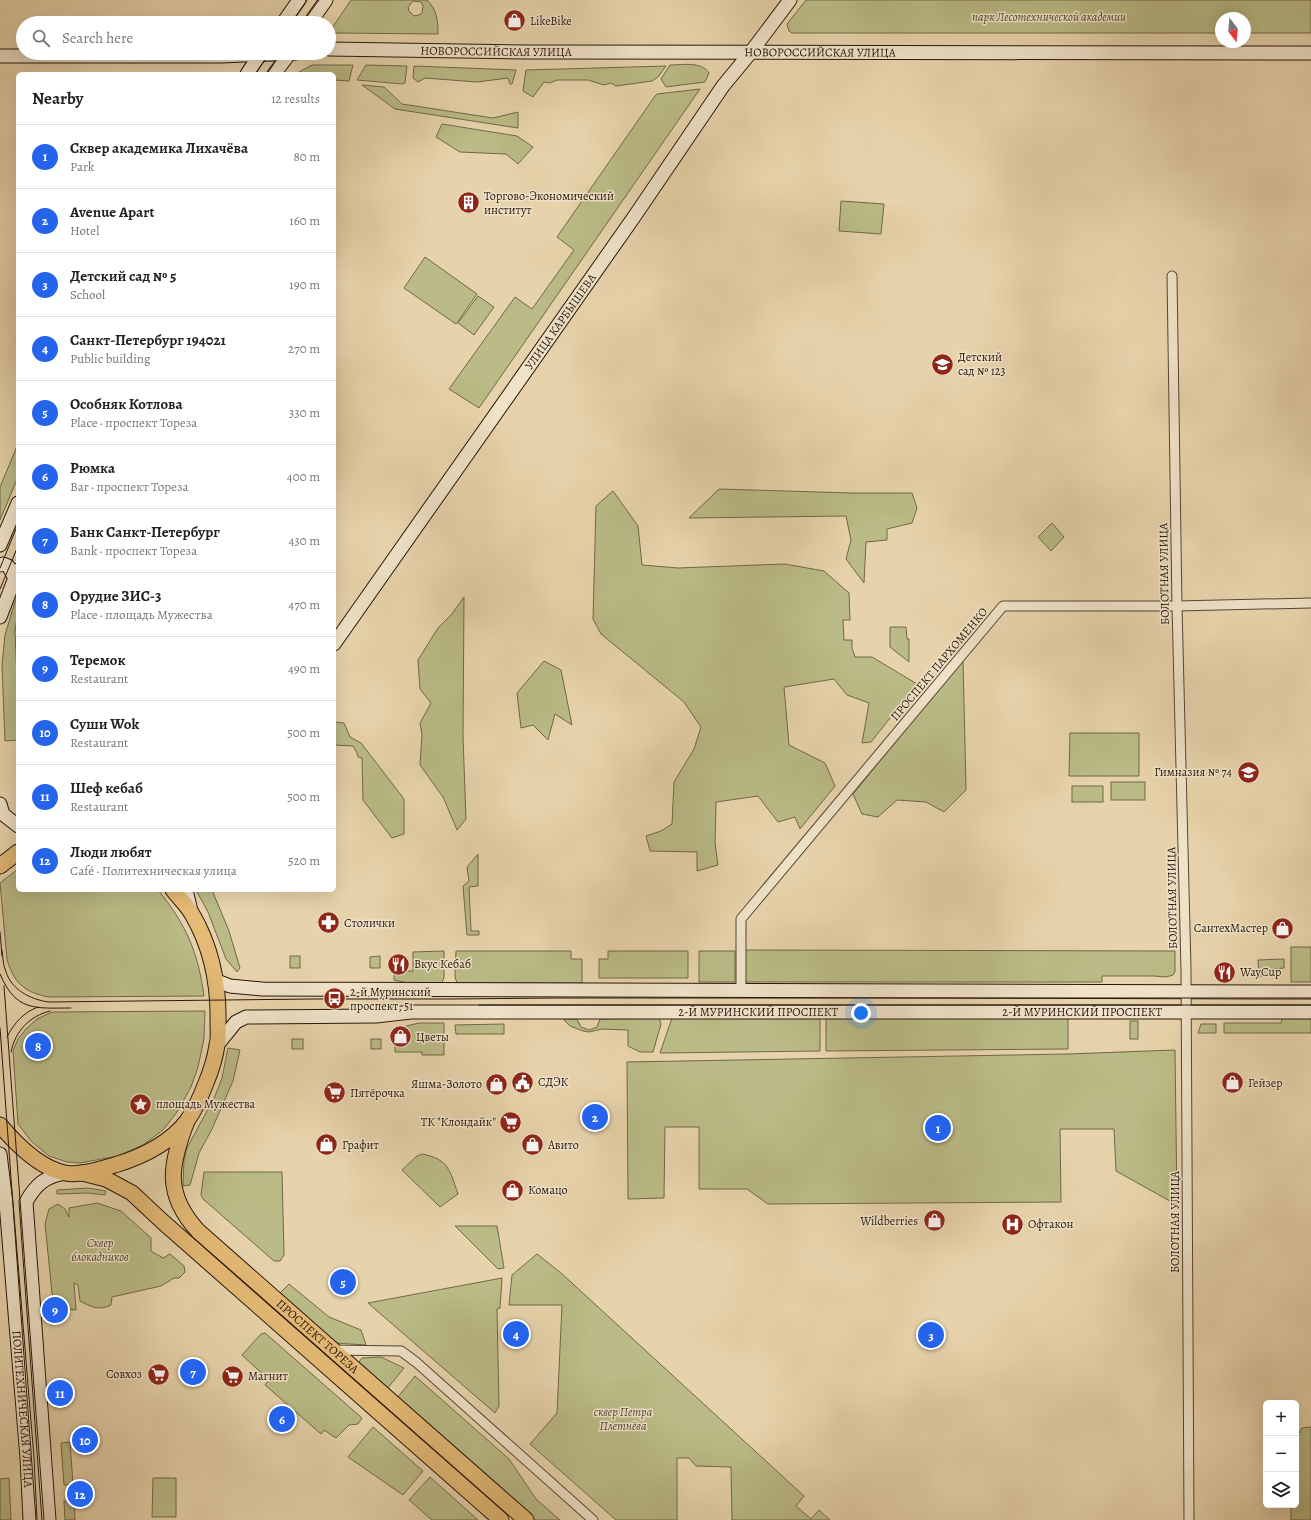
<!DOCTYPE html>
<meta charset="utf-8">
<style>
body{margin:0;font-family:Alegreya,serif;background:#f2f2f2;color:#222}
.controls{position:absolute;right:12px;bottom:12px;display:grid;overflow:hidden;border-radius:6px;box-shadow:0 4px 16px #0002}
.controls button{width:36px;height:36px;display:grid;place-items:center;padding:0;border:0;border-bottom:1px solid #e0e0e0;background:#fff;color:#222;font:20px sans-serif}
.compass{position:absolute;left:1215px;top:12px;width:36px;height:36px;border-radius:50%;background:#fff;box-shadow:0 4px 16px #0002;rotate:164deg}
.you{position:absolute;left:861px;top:1013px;width:14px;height:14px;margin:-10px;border:3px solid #fff;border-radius:50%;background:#1a73e8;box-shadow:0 0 0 6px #1a73e833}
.badge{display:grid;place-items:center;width:26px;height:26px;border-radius:50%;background:#2563eb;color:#fff;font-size:13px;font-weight:700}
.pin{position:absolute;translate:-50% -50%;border:2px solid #fff;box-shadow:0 1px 4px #0006}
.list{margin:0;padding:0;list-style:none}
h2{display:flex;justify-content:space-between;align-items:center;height:52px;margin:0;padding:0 16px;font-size:17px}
h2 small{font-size:13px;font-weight:400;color:#767676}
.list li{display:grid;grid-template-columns:26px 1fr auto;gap:12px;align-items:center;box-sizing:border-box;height:64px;padding:0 16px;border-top:1px solid #e0e0e0}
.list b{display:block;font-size:15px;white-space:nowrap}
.list p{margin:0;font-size:13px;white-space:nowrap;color:#767676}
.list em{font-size:13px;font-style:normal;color:#767676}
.icon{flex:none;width:22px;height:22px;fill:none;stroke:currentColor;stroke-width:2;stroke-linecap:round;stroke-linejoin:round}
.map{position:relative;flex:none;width:1311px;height:1520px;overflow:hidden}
.search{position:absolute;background:#fff;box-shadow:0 4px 16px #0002;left:16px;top:16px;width:320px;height:44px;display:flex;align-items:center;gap:10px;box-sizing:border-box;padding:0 14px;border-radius:22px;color:#767676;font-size:15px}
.panel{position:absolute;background:#fff;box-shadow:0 4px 16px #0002;left:16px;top:72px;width:320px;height:820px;border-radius:6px}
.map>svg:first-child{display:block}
.green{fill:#babb86;stroke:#706849;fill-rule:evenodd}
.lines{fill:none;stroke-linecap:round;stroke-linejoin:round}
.minor-casing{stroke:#574534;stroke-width:11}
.secondary-casing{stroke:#27160c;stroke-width:15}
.primary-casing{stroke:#27160c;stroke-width:17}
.minor{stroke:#efe2c8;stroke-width:9}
.secondary{stroke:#efe2c8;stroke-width:13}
.primary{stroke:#e4ba76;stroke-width:15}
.tram{stroke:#27160c;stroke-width:1}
.labels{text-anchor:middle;stroke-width:3;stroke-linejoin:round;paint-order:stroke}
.park-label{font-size:12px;font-style:italic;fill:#534831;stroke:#efe2c8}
.poi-label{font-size:12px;fill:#27160c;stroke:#efe2c8;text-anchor:start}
.street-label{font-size:12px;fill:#27160c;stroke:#efe2c8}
</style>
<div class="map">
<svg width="1311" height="1520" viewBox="0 0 1311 1520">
<rect width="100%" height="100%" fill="#e7d3ab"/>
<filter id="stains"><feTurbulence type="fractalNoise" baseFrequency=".005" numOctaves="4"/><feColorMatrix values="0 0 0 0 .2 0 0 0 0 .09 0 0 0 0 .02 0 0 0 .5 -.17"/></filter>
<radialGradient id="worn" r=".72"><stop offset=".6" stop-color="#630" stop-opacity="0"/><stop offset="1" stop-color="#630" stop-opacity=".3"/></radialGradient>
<g class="green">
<path d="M351 0H427C437 10 438 20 438 34L335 33 333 32 332 28ZM413 1 421 2 423 6 422 13 419 15 414 16 409 11 408 7Z"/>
<polygon points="806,0 1311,0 1311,33 1245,33 1245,18 1221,18 1221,33 792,33 789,31 787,24"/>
<polygon points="312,65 353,65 349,81 334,80 334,74 298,74 299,72"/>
<polygon points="366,65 407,66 405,83 402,84 357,80"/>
<path d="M670 65C683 65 701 61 709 73L705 82 666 87 661 79Z"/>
<polygon points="414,66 516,70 512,84 510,84 508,78 477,82 425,78 418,82 413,78"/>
<polygon points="666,66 658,77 652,81 616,86 611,83 604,85 588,80 557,80 550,83 544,82 533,97 523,91 526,70"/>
<polygon points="362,85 384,87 402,104 493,118 518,112 518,128 395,109"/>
<polygon points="700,89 479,408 449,389 515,297 532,309 574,250 557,237 655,96 657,94"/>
<polygon points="442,124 517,136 533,147 518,164 506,154 460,152 436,137"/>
<polygon points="841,201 884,204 881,234 839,231"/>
<polygon points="425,257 477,294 456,324 404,288"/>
<polygon points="478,296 494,307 474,335 458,323"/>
<polygon points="18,444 18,477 0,520 0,487"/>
<polygon points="719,489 851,493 912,493 917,508 912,523 887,529 887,540 866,542 864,583 846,559 851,540 846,516 689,518"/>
<polygon points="613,491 638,526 642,565 678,568 785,564 824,571 849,593 850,620 843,620 844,640 852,640 852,648 855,657 872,657 917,684 871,742 862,743 869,703 847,695 834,679 784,687 789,745 825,763 835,786 800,829 795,817 778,822 758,796 716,802 715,843 718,865 697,871 697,852 650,851 646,836 661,831 672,824 674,782 694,749 701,727 684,702 601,634 593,619 596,506"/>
<polygon points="1052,523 1064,537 1051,551 1038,537"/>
<polygon points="18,592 18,610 15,632 18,698 18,740 5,741 2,665 5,635"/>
<polygon points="464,597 463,737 466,819 457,830 443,797 420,765 422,734 420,723 431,703 420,689 418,660 438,628 452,614"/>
<polygon points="890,627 906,627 907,639 909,639 909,662 890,647"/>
<polygon points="963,659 966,790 944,812 926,802 897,800 878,817 862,814 853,794"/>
<polygon points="544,661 561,670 572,725 555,714 548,740 533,725 521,728 517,693"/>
<polygon points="334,722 344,723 350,737 361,743 404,799 404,834 392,838 363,800 362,758 358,757 357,753 353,746 334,745"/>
<polygon points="1070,733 1139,733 1139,776 1069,776"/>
<rect x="1111" y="782" width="34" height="18"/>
<rect x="1072" y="786" width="31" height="16"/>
<polygon points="478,854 478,886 469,887 471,931 479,931 479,935 467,935 463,886 469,881 467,867"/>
<path d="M18 869V890H158C186 924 198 952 204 996L49 997C25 993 13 982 7 959L0 883Z"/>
<polygon points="196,890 212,890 229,931 240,968 237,972 226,959 208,912"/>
<rect x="1291" y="947" width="20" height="35"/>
<polygon points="745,950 1175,951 1175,972 1173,975 1166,977 1154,976 1102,976 1102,982 745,982"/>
<polygon points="444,951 444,977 442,983 408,983 394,980 394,971 413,971 413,952"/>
<polygon points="456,951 571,951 571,959 582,959 582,983 457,983 455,977"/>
<polygon points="608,951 688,951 688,978 599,978 599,959 608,959"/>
<rect x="699" y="951" width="36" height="31"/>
<rect x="290" y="956" width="10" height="12"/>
<polygon points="380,956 380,968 370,968 370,957"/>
<polygon points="1284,959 1284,968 1272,969 1272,976 1259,976 1258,960"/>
<polygon points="205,1011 204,1039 198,1067 191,1087 177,1112 163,1130 143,1145 118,1156 80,1163 67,1162 49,1156 31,1141 18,1124 13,1051 18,1039 26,1029 37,1019 52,1012"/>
<polygon points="659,1018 661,1024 653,1052 640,1052 628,1046 628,1030 602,1029 589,1032 583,1031 570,1026 563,1019 577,1019 581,1027 589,1030 597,1027 600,1019"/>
<polygon points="672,1018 820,1018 820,1051 660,1053"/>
<polygon points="826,1018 1068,1018 1068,1049 826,1051"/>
<polygon points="1282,1018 1311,1018 1311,1033 1224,1033 1224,1023 1281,1023"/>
<rect x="1130" y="1021" width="8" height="18"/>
<polygon points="419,1023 444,1023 444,1055 422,1055 422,1052 395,1052 395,1043 406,1043 406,1026"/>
<polygon points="504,1024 504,1034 456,1034 455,1025"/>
<polygon points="1201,1024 1216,1024 1216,1033 1198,1033"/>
<rect x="292" y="1039" width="11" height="10"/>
<rect x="371" y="1039" width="10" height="10"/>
<polygon points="228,1048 240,1050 233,1081 212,1129 199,1153 190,1185 183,1186 184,1160 187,1148 215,1096 222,1078"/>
<polygon points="1175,1050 1177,1205 1116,1171 1114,1129 1060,1129 1061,1202 768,1204 747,1189 699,1189 699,1127 665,1127 664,1198 628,1199 627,1062 1068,1054"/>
<path d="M422 1154C449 1159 450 1171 458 1194L440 1207 402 1170 417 1156Z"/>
<polygon points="204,1172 282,1172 284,1255 280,1261 274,1261 203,1199 201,1195"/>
<polygon points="88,1188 106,1191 105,1195 88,1193 57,1194 57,1190"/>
<path d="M97 1203 121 1211 151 1238V1251L163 1258 170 1254 184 1266 185 1272 179 1278H174L161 1286 112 1297 111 1305C99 1311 91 1307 80 1301L78 1285 74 1283 76 1310 65 1309 53 1303 45 1224 49 1209 58 1204 65 1209 69 1217V1208Z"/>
<polygon points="455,1226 497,1226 504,1268 498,1269"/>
<polygon points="537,1254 561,1273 804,1496 796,1506 811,1519 819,1510 830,1520 732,1520 731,1467 696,1466 689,1458 677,1458 677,1520 616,1520 530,1444 557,1413 562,1305 509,1305 512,1275"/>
<polygon points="502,1278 500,1308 497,1309 499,1406 495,1413 368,1303"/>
<polygon points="289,1284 329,1317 361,1330 366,1345 335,1343 279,1294"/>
<polygon points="265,1333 362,1418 358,1424 349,1425 336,1438 324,1430 321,1434 265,1385 269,1380 242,1355 261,1334"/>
<polygon points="381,1357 404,1368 387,1389 358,1363 362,1358"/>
<polygon points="415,1376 509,1459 536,1499 560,1520 536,1520 397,1398"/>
<polygon points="373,1427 423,1471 403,1495 348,1457"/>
<polygon points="1311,1427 1311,1520 1291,1520 1291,1505 1296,1505 1296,1438 1302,1428"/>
<polygon points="70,1442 73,1484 64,1485 61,1443"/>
<polygon points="430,1477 478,1520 432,1520 409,1500"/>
<polygon points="9,1478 11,1520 0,1520 0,1479"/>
<polygon points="153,1478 176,1478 176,1517 152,1517"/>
<polygon points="64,1501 74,1501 75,1520 65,1520"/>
</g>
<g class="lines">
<defs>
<g id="minor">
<polyline points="1172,276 1177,606 1186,969 1189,1520"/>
<polyline points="741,991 741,919 1003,606 1177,606 1311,603"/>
<polyline points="332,1350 401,1351 416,1362 593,1520"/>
</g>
<g id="secondary">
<polyline points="283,23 299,0"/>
<polyline points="310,23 326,0"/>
<path id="s1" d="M329 49 524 52 1311 53"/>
<polyline points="0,56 221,56 296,53"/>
<polyline points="247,74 261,53"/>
<polyline points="274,74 290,53"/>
<polyline points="0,545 18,503"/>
<polyline points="0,565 3,564 8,566 15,578"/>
<polyline points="0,617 18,570"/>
<path id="s2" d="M334 644 634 217 723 86 751 52 790 0"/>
<polyline points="0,804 3,814 18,826"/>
<polyline points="186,890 191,911"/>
<polyline points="217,981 230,986 262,989 1311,992"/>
<path id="s3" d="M218 1044 236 1022 246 1017 376 1016 411 1012H1311"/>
<path id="s4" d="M0 1154 6 1203 27 1458 30 1520"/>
<path d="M49 1520 26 1202C36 1184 45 1177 65 1173"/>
</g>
<g id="primary">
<polyline points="0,866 18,852"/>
<path id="s5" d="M187 1121C170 1165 164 1194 198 1231L526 1520"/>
<path d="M0 1125C16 1144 40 1168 65 1173 81 1176 100 1169 115 1165 141 1157 170 1143 187 1121 195 1110 201 1096 206 1083 211 1071 215 1059 217 1045 219 1039 218 1031 218 1024 219 985 212 948 192 914 187 905 179 898 173 890"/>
<polyline points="82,1173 106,1179 132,1193 163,1222 501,1520"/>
</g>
</defs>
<use href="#minor" class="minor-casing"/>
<use href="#secondary" class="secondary-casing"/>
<use href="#primary" class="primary-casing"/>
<use href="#minor" class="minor"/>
<use href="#secondary" class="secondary"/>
<use href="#primary" class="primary"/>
<g class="tram">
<polyline points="291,23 307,0"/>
<polyline points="302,23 319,0"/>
<polyline points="255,74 270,53"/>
<polyline points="267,74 281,53"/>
<polyline points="0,568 18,524"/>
<polyline points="0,589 18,546"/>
<polyline points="0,932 2,956"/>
<path d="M2 950C3 957 3 965 6 972 12 990 30 999 48 1002L313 999H450L557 998H1311"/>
<path d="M0 974C16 1012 35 1008 71 1008"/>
<polyline points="4,986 44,1520"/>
<polyline points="479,1005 1311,1005"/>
<polyline points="0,1028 36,1520"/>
<path d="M7 1037C14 1023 24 1012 38 1007"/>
<path d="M11 1052C15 1031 30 1016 50 1011"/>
</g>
</g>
<defs>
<symbol id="shop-disc" viewBox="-11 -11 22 22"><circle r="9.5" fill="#8f2418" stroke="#efe2c8"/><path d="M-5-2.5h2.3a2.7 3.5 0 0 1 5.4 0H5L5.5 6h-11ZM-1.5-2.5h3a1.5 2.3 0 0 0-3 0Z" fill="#fff"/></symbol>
<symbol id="building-disc" viewBox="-11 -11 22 22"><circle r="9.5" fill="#8f2418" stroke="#efe2c8"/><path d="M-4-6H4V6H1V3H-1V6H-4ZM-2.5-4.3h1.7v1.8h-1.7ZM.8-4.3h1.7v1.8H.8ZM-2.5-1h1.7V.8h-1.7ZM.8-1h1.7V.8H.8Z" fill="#fff"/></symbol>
<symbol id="school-disc" viewBox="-11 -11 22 22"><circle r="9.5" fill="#8f2418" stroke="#efe2c8"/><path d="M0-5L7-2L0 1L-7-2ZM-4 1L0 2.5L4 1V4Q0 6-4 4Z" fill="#fff"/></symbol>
<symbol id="pharmacy-disc" viewBox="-11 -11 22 22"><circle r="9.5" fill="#8f2418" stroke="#efe2c8"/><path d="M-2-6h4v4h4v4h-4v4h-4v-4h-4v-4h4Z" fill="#fff"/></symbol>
<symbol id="restaurant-disc" viewBox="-11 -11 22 22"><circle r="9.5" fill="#8f2418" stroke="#efe2c8"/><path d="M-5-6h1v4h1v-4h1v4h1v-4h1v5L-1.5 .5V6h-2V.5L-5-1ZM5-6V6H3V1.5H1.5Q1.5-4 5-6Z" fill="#fff"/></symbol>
<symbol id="bus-disc" viewBox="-11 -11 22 22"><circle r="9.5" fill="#8f2418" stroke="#efe2c8"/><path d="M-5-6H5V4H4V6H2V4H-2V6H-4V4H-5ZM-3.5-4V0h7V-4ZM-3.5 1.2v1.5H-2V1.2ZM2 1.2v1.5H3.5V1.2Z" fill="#fff"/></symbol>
<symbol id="civic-disc" viewBox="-11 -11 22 22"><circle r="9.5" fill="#8f2418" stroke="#efe2c8"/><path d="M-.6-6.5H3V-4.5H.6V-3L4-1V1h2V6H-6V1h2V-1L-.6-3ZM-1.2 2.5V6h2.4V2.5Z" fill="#fff"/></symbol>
<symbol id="supermarket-disc" viewBox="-11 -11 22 22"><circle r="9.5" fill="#8f2418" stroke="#efe2c8"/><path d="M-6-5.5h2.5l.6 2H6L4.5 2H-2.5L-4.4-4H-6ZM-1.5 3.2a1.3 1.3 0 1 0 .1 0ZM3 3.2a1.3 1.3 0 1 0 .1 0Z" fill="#fff"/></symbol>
<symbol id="sight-disc" viewBox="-11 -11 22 22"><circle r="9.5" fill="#8f2418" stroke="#efe2c8"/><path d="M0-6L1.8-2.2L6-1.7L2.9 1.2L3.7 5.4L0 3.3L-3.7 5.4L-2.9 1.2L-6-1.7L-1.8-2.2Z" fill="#fff"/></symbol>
<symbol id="hospital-disc" viewBox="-11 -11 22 22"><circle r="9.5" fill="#8f2418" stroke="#efe2c8"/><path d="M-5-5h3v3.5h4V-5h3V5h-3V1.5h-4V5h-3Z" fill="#fff"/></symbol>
</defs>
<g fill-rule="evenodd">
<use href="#shop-disc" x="502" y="8" width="25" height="25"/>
<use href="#building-disc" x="456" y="190" width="25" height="25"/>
<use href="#school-disc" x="930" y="352" width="25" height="25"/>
<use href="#school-disc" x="1236" y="760" width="25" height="25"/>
<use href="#pharmacy-disc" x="316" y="910" width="25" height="25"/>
<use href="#shop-disc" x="1270" y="916" width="25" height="25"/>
<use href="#restaurant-disc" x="386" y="952" width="25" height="25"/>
<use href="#restaurant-disc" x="1212" y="960" width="25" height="25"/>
<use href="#bus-disc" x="322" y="986" width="25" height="25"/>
<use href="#shop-disc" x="388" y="1024" width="25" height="25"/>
<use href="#civic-disc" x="510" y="1070" width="25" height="25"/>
<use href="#shop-disc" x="1220" y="1070" width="25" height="25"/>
<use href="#shop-disc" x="484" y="1072" width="25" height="25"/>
<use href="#supermarket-disc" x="322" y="1080" width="25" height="25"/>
<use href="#sight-disc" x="128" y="1092" width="25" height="25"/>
<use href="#supermarket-disc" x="498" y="1110" width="25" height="25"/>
<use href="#shop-disc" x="314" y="1132" width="25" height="25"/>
<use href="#shop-disc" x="520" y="1132" width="25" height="25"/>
<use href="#shop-disc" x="500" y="1178" width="25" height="25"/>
<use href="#shop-disc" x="922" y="1208" width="25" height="25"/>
<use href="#hospital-disc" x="1000" y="1212" width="25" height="25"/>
<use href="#supermarket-disc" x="146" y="1362" width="25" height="25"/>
<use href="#supermarket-disc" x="220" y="1364" width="25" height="25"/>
</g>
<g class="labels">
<g class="park-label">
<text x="1049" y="21">парк Лесотехнической академии</text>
<text x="100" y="1247">Сквер<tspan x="100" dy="14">блокадников</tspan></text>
<text x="623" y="1416">сквер Петра<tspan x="623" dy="14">Плетнёва</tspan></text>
</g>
<g class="poi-label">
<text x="530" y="25">LikeBike</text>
<text x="484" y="200">Торгово-Экономический<tspan x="484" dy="14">институт</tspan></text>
<text x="958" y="361">Детский<tspan x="958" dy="14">сад № 123</tspan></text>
<text x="1232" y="776" text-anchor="end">Гимназия № 74</text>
<text x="344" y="927">Столички</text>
<text x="1268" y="932" text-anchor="end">СантехМастер</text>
<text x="414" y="968">Вкус Кебаб</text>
<text x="1240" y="976">WayCup</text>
<text x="350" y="996">2-й Муринский<tspan x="350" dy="14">проспект, 51</tspan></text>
<text x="416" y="1041">Цветы</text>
<text x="538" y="1086">СДЭК</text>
<text x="1248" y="1087">Гейзер</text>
<text x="482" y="1088" text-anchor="end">Яшма-Золото</text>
<text x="350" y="1097">Пятёрочка</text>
<text x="156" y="1108">площадь Мужества</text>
<text x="496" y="1126" text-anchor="end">ТК "Клондайк"</text>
<text x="342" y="1149">Графит</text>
<text x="548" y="1149">Авито</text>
<text x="528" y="1194">Комацо</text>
<text x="918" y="1225" text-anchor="end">Wildberries</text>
<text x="1028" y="1228">Офтакон</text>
<text x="142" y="1378" text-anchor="end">Совхоз</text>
<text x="248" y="1380">Магнит</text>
</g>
<g class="street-label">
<text dy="4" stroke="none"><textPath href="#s1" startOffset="167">НОВОРОССИЙСКАЯ УЛИЦА</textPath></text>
<text dy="4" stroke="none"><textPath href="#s1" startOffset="491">НОВОРОССИЙСКАЯ УЛИЦА</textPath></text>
<text dy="4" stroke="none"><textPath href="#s2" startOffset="394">УЛИЦА КАРБЫШЕВА</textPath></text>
<text transform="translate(1164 574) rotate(-91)" y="4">БОЛОТНАЯ УЛИЦА</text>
<text transform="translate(939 664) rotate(-50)" y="4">ПРОСПЕКТ ПАРХОМЕНКО</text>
<text transform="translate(1172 898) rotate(-91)" y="4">БОЛОТНАЯ УЛИЦА</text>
<text dy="4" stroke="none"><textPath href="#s3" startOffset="552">2-Й МУРИНСКИЙ ПРОСПЕКТ</textPath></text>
<text dy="4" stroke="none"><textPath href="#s3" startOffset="876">2-Й МУРИНСКИЙ ПРОСПЕКТ</textPath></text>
<text transform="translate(1175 1222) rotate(-90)" y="4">БОЛОТНАЯ УЛИЦА</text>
<text dy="4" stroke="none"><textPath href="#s5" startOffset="278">ПРОСПЕКТ ТОРЕЗА</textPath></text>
<text dy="4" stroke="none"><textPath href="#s4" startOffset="256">ПОЛИТЕХНИЧЕСКАЯ УЛИЦА</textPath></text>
</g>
</g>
<rect width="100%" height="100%" filter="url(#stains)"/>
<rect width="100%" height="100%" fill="url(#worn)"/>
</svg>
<div class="controls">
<button>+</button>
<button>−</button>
<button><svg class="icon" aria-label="layers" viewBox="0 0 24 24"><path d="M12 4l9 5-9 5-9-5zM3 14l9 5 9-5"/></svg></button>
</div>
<svg class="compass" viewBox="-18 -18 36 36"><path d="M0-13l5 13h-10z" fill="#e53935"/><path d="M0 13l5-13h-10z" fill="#767676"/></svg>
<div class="you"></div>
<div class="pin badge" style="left:938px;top:1128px">1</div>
<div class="pin badge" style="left:595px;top:1117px">2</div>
<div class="pin badge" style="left:931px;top:1335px">3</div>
<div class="pin badge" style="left:516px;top:1334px">4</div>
<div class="pin badge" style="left:343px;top:1282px">5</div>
<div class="pin badge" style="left:282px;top:1419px">6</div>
<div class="pin badge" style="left:193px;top:1372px">7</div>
<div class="pin badge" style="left:38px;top:1046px">8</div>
<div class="pin badge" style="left:55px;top:1310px">9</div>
<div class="pin badge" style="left:85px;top:1440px">10</div>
<div class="pin badge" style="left:60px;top:1393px">11</div>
<div class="pin badge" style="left:80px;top:1494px">12</div>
<div class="search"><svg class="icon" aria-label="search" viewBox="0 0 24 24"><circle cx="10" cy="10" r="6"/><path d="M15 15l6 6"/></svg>Search here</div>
<section class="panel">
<h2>Nearby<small>12 results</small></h2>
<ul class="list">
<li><span class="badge">1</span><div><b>Сквер академика Лихачёва</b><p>Park</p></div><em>80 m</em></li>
<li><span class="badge">2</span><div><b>Avenue Apart</b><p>Hotel</p></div><em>160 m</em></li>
<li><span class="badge">3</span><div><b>Детский сад № 5</b><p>School</p></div><em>190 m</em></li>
<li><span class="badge">4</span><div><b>Санкт-Петербург 194021</b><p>Public building</p></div><em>270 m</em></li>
<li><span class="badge">5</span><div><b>Особняк Котлова</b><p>Place · проспект Тореза</p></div><em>330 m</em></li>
<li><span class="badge">6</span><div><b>Рюмка</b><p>Bar · проспект Тореза</p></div><em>400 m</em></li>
<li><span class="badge">7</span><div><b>Банк Санкт-Петербург</b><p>Bank · проспект Тореза</p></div><em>430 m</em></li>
<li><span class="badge">8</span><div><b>Орудие ЗИС-3</b><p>Place · площадь Мужества</p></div><em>470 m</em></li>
<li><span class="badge">9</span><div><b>Теремок</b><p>Restaurant</p></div><em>490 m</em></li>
<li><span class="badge">10</span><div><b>Суши Wok</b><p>Restaurant</p></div><em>500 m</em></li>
<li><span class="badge">11</span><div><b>Шеф кебаб</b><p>Restaurant</p></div><em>500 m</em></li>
<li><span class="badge">12</span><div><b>Люди любят</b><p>Café · Политехническая улица</p></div><em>520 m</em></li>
</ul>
</section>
</div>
